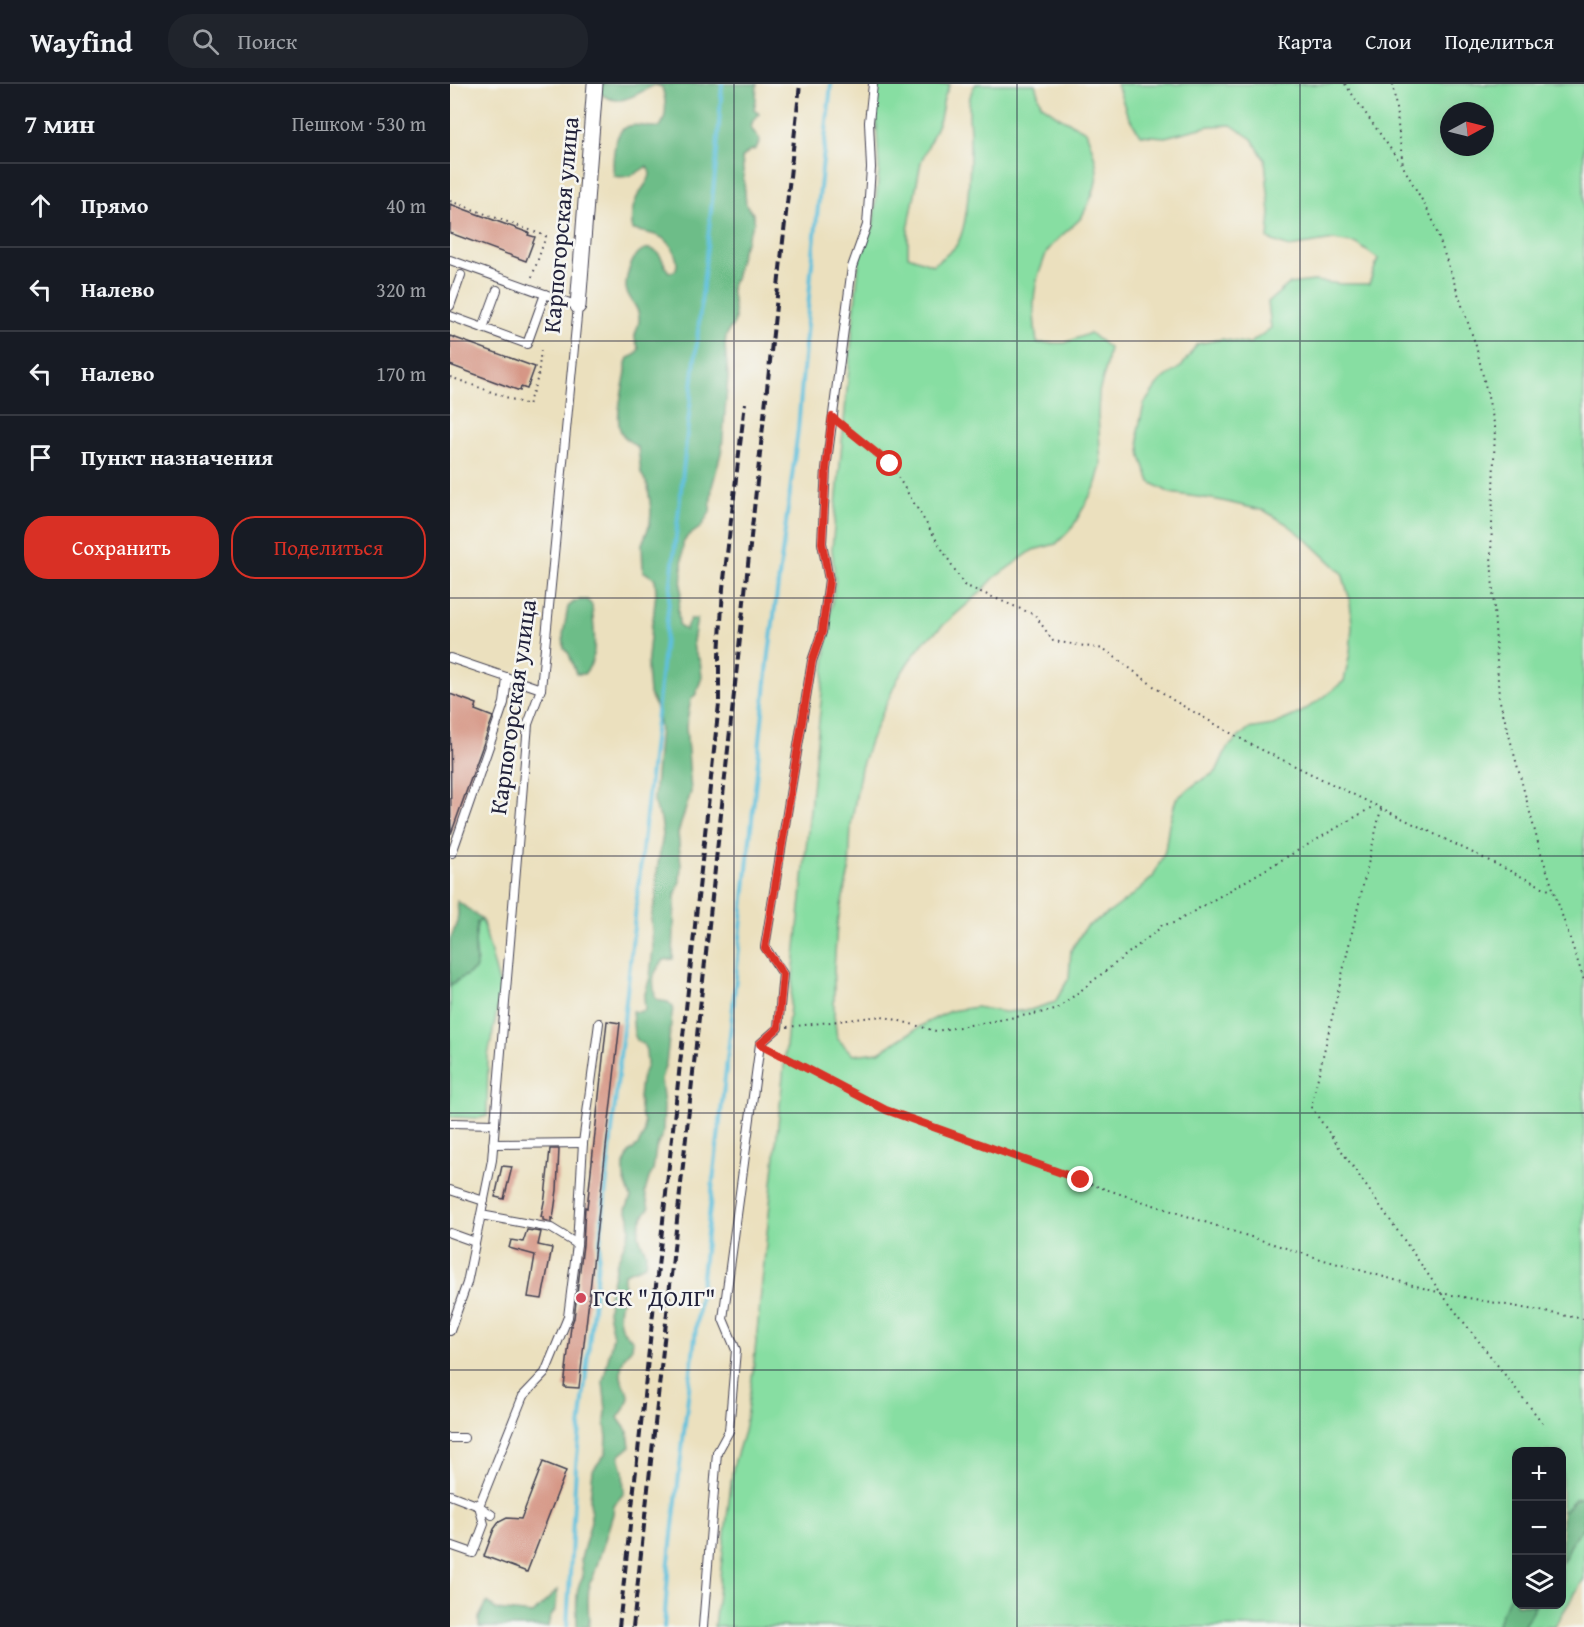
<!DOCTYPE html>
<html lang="ru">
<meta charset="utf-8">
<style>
body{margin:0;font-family:"Gentium Book Plus",serif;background:#20242c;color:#f1f3f6}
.controls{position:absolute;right:18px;bottom:18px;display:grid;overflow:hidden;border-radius:12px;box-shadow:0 6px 24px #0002}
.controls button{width:54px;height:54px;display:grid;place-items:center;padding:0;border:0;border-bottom:2px solid #363941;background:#171b24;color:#f1f3f6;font:30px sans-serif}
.compass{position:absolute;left:990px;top:18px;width:54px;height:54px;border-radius:50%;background:#171b24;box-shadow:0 6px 24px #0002;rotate:83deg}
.stop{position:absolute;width:18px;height:18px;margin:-14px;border:4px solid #d93025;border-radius:50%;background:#fff}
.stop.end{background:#d93025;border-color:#fff;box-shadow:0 2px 6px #0008}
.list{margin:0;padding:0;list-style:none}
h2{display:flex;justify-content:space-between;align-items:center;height:78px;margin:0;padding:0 24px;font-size:26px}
h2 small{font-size:20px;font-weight:400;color:#9ea1a6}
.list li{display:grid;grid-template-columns:39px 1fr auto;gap:18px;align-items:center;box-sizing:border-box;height:84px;padding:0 24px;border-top:2px solid #363941}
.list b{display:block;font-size:22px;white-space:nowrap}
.list em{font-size:20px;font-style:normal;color:#9ea1a6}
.actions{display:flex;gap:12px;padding:18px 24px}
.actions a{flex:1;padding:14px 0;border:2px solid #d93025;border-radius:24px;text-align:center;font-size:21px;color:#d93025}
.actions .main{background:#d93025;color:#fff}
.icon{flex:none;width:33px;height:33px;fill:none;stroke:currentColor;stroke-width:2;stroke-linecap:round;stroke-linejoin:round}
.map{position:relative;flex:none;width:1134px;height:1543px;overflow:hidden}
header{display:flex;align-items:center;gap:36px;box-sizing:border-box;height:84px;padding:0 30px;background:#171b24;border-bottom:2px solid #363941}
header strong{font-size:28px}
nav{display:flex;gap:33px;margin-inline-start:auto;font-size:21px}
.search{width:420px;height:54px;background:#20242c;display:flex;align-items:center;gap:15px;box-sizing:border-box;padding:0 21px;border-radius:24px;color:#9ea1a6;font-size:22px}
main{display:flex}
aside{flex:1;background:#171b24}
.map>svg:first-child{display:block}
.green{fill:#87dea2;stroke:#54806e;stroke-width:1.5;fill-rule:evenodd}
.forest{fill:#6dbd88;stroke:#487062;stroke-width:1.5}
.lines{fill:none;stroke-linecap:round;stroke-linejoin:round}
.stream{stroke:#5ec0dc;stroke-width:4}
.building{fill:#d69786}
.service-casing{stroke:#403e4f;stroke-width:10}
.minor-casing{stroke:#403e4f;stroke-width:17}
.path{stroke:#403e4f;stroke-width:2;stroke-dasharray:1.5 4.5;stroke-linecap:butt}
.service{stroke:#fff;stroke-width:8}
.minor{stroke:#fff;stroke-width:15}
.rail{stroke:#22223b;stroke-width:4;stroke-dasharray:9 4.5;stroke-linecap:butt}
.route{stroke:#d93025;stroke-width:8}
.grid{fill:none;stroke:#22223b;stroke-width:1.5;stroke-opacity:0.55}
.poi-dot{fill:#d1495b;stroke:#f6f6f2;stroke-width:2}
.labels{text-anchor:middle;stroke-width:5;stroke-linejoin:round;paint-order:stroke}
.street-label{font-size:24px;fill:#22223b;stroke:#f6f6f2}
.poi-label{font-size:24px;fill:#22223b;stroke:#f6f6f2;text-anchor:start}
</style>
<header>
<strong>Wayfind</strong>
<div class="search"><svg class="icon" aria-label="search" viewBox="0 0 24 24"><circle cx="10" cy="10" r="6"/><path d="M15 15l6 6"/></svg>Поиск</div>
<nav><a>Карта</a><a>Слои</a><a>Поделиться</a></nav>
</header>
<main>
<aside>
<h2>7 мин<small>Пешком · 530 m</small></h2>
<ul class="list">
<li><svg class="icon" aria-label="ahead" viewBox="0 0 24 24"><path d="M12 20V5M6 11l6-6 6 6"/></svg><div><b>Прямо</b></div><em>40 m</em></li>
<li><svg class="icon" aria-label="left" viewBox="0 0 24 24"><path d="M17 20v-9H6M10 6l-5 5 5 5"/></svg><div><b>Налево</b></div><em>320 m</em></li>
<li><svg class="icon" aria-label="left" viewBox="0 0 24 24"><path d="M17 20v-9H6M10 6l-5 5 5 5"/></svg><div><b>Налево</b></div><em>170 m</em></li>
<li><svg class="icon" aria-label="arrive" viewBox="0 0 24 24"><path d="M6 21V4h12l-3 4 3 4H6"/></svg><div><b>Пункт назначения</b></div></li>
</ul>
<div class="actions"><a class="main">Сохранить</a><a>Поделиться</a></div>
</aside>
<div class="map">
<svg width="1134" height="1543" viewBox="0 0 1134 1543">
<rect width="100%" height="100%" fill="#f6f6f2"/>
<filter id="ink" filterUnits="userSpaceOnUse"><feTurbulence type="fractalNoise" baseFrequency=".0167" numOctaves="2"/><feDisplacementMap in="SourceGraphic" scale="12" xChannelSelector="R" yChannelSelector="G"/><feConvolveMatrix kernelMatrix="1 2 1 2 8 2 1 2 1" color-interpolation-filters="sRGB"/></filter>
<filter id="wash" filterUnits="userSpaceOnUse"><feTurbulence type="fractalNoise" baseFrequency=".008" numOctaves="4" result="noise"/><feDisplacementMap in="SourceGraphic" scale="24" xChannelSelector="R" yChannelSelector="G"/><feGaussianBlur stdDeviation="1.35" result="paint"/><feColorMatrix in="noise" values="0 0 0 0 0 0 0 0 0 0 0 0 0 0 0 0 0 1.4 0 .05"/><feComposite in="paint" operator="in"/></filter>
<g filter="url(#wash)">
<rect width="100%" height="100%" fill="#ebe0be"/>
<g class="green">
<path d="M426 0H500L494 14 490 35 471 78 458 146V172L483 181C490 175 499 170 505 163 519 146 520 82 520 58 521 42 514 13 526 0H585L591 20 611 34 636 47C646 75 653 90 639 118 636 124 634 130 630 135 619 146 606 155 597 168 595 171 594 176 592 181 581 208 583 230 587 259H615L640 249 659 264 655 287 649 308 648 331 651 381 645 403 622 444 606 460 583 466 544 494 529 510 474 558 459 577 447 596 420 657 411 684 401 741 399 787 387 840 384 886V931L387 954 403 971 429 968 476 939 500 927 526 923 554 928 580 926 605 918 619 894 621 866 636 843 660 828 683 811 703 793 715 767 719 740 726 715 747 699 766 688 777 664 798 645 823 641 850 629 874 613 894 597 900 569 902 542 900 516 892 489 856 455 837 440 815 427 768 416 720 409 700 398 691 373 688 347 694 320 710 297 732 282 747 260 772 255 799 260 821 244 818 218 839 200 864 197 891 200H919L928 175 907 160 884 156 839 163 818 155 820 129 815 76 802 55 781 41 759 42 715 53 690 51 677 30 667 0H1134V1495L1104 1543H264L283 1383 294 1347 303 1287 378 548 385 497 382 465 410 167 423 144 429 86 425 9ZM999 27H1035V63H999ZM1066 1368H1112V1520H1066Z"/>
<polygon points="32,835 51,907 38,972 37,1032 30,1034 0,1033 0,902 4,898 22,888 27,877 25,858 27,838"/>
</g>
<g class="forest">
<path d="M146 0H307L306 16 304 25 309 30 303 36 301 44 310 56 306 65 299 67 292 74 296 121 304 131V139L297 154 296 158 292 166 285 195 281 202 285 233 284 240 279 246 276 253 275 262 278 292 272 365 262 403 260 428 251 443 237 453 233 459 231 509 228 526 229 541 235 546 240 535H247L243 557 244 566 250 577 252 593 246 610 241 615 236 642 241 708 228 749 231 781 230 797 225 812 223 875 214 876C200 893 203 893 205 914L211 917 218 918 223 923 216 979 211 995 214 1021 213 1049 206 1064 203 1087 199 1094 195 1108 199 1124C193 1131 187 1142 189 1152 191 1166 199 1161 195 1181 188 1185 181 1185 174 1190 174 1196 174 1203 173 1209 170 1220 166 1235 173 1246 176 1250 180 1253 183 1256L182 1264C172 1273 168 1286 173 1300 174 1304 179 1307 179 1312 179 1321 172 1327 168 1334L178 1348 180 1363 169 1372 173 1386 174 1409 164 1421 163 1430 143 1494 139 1500 138 1517 139 1543H127C127 1529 124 1504 133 1493L131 1475 141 1437 140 1415 143 1386 156 1369 157 1353 155 1339 156 1326 153 1298 163 1252 158 1228 159 1212 166 1181 180 1146 179 1133 176 1125 181 1114 174 1094V1081L179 1069 188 1061 194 1050V1037L191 1030 189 1014 191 996 197 981 196 966 193 960 187 956 184 950 182 927 188 928 195 926 194 913 200 893 203 864 201 834 206 814 207 786 213 751 211 735 205 723 204 716 210 644 205 621 199 610 197 584 201 543 203 536 206 508 205 495 193 487 192 460 200 440 201 427 198 402 191 389 188 364C183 359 174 355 171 348 164 332 174 303 176 287V279L178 274 185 271 189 265C188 262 184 255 185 252 186 245 190 241 189 233 189 222 177 214 176 204 175 189 187 154 207 168 213 173 214 182 219 188L225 187C228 181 227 179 226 173 220 150 202 150 183 146 179 132 184 115 193 104 196 99 199 97 200 91 200 88 199 85 197 82 186 90 179 95 164 92 162 80 163 49 176 43 187 38 199 45 210 43 218 31 216 17 212 3L205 1C188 8 173 23 154 12 149 9 147 6 146 0Z"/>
<path d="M130 516H137L142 521C143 536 147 562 142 577 141 582 137 586 134 590H126L119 570 114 564 113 551 118 523 124 518Z"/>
<path d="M7 817 32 835 27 838 25 858 26 884C19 892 8 894 0 902V856L7 838 8 829Z"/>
<polygon points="1134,1413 1134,1442 1123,1456 1115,1474 1112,1479 1112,1429 1125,1415"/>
<polygon points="1066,1498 1066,1520 1086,1521 1073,1543 1046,1543"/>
<polygon points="108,1505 105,1527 100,1533 98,1543 29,1543 29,1534 37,1518 46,1526 83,1530"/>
</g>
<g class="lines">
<g class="stream">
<polyline points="117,1543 126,1382 266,80 272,0"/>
<polyline points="214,1543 219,1477 281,942 318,578 348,346 361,189 381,0"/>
</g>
</g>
<g id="blocks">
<g class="building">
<polygon points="0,120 79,149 78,151 85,153 76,177 0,149"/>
<polygon points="0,252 85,283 77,305 71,303 70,307 0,281"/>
<polygon points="0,610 27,620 25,626 43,633 1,750"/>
<polygon points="157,937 170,939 129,1304 114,1303 121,1242 124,1234 133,1161 135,1123 137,1124"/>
<polygon points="100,1065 109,1065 107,1106 103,1135 101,1134 101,1138 93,1136 93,1133 91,1133 95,1113"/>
<polygon points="52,1082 62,1083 54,1115 45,1113"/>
<polygon points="77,1146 91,1148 88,1161 102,1164 92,1215 78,1213 85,1171 59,1164 61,1156 73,1158"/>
<polygon points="93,1378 116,1387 77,1488 34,1472 44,1445 49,1438 57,1434 71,1435"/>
</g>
</g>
</g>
<g filter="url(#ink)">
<use href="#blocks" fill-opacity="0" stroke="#403e4f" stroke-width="1.5"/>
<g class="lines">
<defs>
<g id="service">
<polyline points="0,176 128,222 91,605 78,640 42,1076 17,1199 0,1247"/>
<polyline points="0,222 11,191"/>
<polyline points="0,232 77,260 95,210"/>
<polyline points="33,244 47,206"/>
<polyline points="0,574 91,605"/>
<polyline points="0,768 2,769 54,619 57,595"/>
<polyline points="0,1039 45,1040"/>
<polyline points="43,1060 133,1059"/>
<polyline points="0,1106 34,1117"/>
<polyline points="31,1131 101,1144 127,1160"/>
<polyline points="0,1149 25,1158"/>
<polyline points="0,1354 14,1354"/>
<polyline points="0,1411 29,1422 42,1431"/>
<polyline points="0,1461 23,1469 34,1440 29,1422 73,1312 95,1289 118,1233 127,1160 133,1059 149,939"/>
<polyline points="253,1543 267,1369 279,1347 286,1266 273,1235 310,960 328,944 333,890 315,863 362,577 372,548 379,496 372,459 376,385 402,183 417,141 421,84 419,38 423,0"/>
</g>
<polyline id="minor" points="128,222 145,0"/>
</defs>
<use href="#service" class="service-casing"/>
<use href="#minor" class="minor-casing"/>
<g class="path">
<polyline points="895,0 954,84 982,134 1026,262 1045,343 1041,471 1049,614 1090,766 1134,896"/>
<polyline points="943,0 953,82"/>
<polyline points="0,117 96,152 82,193"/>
<polyline points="0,293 78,321 88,293 91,265 88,264"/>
<polyline points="392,340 440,380 514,501 585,531 603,557 654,565 721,615 800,660 1103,808"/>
<polyline points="931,725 861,1023 991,1209 1095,1342"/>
<polyline points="337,943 432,932 486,947 606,926 709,845 712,841 724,839 924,722"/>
<polyline points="321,965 437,1026 631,1097 782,1147 874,1176 991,1209 1134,1235"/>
</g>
<use href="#service" class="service"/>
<use href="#minor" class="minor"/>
<g class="rail">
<polyline points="169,1543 269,620 269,572 273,504 295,319"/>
<polyline points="183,1543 350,0"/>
</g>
</g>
</g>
<g class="lines" filter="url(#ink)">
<polyline class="route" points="440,380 382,333 376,385 372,459 379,496 372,548 362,577 315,864 333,890 328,944 310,960 436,1026 631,1096"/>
</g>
<path class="grid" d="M284 0V1543M567 0V1543M850 0V1543M0 257H1134M0 514H1134M0 772H1134M0 1029H1134M0 1286H1134"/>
<circle class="poi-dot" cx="131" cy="1214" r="6"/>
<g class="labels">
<g class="street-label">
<text transform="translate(111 141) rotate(-85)" y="8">Карпогорская улица</text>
<text transform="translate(63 623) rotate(-82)" y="8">Карпогорская улица</text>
</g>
<g class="poi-label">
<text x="143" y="1222">ГСК "ДОЛГ"</text>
</g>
</g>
</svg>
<div class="controls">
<button>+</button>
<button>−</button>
<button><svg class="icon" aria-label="layers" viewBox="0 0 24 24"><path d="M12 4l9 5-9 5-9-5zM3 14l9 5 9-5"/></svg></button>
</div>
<svg class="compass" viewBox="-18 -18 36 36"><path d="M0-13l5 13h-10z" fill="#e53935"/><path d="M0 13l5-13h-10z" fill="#9ea1a6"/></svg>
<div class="stop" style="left:440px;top:380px"></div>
<div class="stop end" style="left:631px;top:1096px"></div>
</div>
</main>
